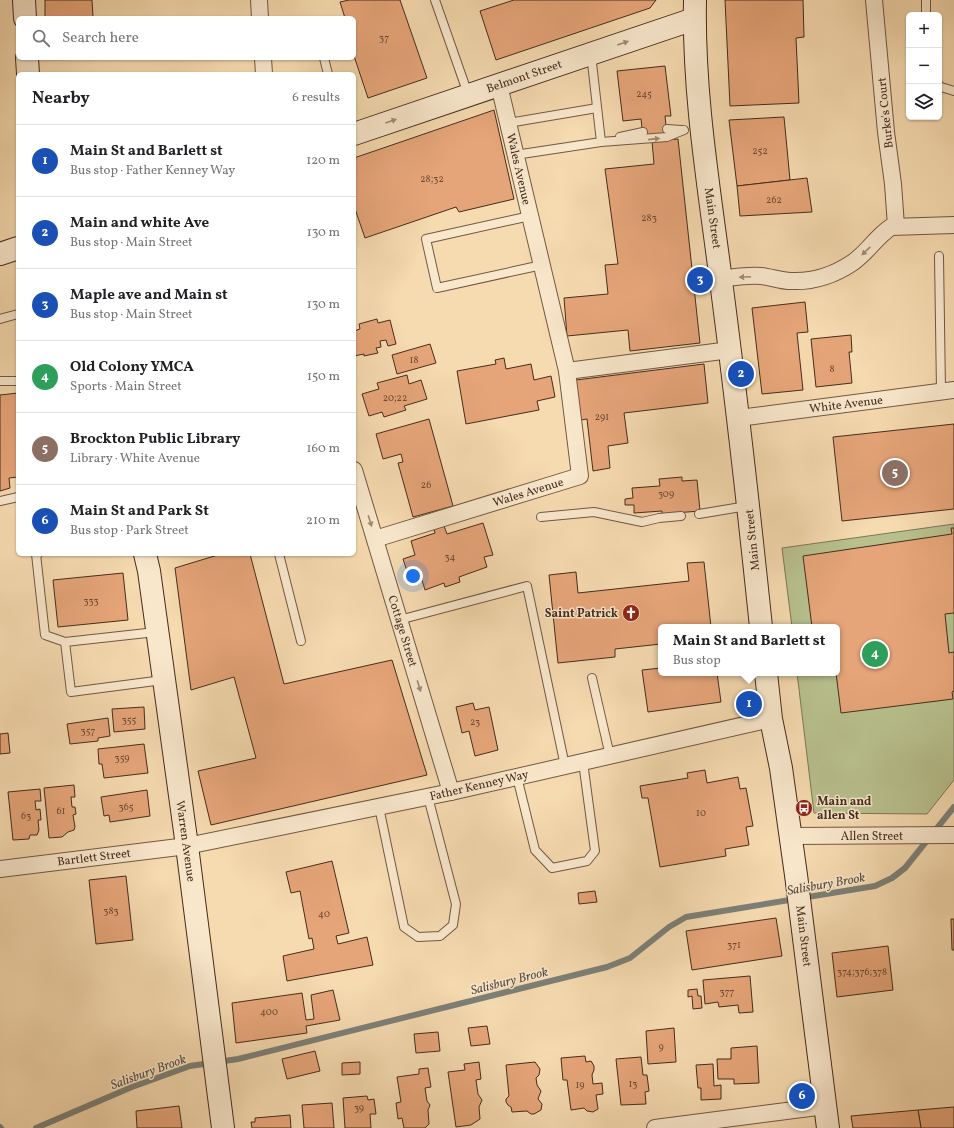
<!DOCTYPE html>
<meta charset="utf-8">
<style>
body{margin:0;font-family:Vollkorn,serif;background:#f6f6f6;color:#202124}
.controls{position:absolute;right:12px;top:12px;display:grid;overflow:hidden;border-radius:6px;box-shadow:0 1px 3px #0004}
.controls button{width:36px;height:36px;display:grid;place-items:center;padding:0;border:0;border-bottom:1px solid #e0e0e0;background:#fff;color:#202124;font:20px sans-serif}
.you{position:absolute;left:413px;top:576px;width:14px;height:14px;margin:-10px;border:3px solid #fff;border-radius:50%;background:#1a73e8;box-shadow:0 0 0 6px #1a73e833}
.badge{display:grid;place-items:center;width:26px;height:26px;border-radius:50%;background:#0b8043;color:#fff;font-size:13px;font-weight:700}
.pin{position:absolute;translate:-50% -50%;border:2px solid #fff;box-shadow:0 1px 4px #0006}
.popup{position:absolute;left:658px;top:624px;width:182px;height:52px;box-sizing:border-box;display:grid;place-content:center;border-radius:6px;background:#fff;filter:drop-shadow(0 1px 3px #0005);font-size:13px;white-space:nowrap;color:#757577}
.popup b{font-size:15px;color:#202124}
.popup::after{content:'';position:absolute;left:50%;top:100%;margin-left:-8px;border:8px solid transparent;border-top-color:#fff}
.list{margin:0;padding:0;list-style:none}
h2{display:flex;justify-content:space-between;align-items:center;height:52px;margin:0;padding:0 16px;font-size:17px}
h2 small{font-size:13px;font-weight:400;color:#757577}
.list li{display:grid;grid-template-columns:26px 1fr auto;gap:12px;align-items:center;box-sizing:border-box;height:72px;padding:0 16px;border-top:1px solid #e0e0e0}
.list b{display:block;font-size:15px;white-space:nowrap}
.list p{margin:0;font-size:13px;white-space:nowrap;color:#757577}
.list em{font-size:13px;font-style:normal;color:#757577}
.icon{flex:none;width:22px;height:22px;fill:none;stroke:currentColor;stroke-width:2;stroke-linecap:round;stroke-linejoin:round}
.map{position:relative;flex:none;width:954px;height:1128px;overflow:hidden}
.search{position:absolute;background:#fff;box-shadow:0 1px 3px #0004;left:16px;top:16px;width:340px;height:44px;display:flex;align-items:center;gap:10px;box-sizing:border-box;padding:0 14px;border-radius:6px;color:#757577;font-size:15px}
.panel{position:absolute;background:#fff;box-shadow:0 1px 3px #0004;left:16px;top:72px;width:340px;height:484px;border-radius:6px}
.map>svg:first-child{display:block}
.green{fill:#b8c18e;stroke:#7e7656}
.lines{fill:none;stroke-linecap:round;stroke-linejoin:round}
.stream{stroke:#7c8078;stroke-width:6}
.building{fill:#e6a579;stroke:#452c1d}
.service-casing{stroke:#715842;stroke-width:10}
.minor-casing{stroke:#715842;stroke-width:18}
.secondary-casing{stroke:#452c1d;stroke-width:24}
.service{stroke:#f9e7cc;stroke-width:8}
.minor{stroke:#f9e7cc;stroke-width:16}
.secondary{stroke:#f9e7cc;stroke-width:22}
.oneway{fill:#9f8a74}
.labels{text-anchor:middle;stroke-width:3;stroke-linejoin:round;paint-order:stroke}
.number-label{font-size:10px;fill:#6d4a34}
.street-label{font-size:12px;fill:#452c1d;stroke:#f9e7cc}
.poi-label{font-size:12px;font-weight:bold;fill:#452c1d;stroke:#f9e7cc;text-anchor:end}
.water-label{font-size:13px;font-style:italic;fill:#5c4f43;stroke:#f9e7cc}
</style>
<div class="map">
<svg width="954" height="1128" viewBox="0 0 954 1128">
<rect width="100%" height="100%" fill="#f6dab0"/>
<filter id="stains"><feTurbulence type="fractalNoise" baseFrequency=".005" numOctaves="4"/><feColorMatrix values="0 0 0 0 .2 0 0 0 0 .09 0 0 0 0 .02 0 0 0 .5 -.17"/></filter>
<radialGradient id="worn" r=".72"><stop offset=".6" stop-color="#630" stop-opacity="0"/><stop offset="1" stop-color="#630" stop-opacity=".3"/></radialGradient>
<polygon class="green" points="954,524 954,780 927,814 814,813 797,673 837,673 837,627 792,627 782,548"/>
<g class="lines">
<g class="stream">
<polyline points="0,1127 1,1128"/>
<polyline points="36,1128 132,1087 190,1066 238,1059 607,967 630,958 669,927 686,917 875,886 892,878 905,868 954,807"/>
</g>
</g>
<g class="building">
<polygon points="45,0 92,0 93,17 45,18"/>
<polygon points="349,0 400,0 427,78 368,98 354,56 354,18 345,18 340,2"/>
<polygon points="514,0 656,0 650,8 496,60 480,11"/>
<polygon points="725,0 803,0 804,37 796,38 799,103 730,106"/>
<polygon points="665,66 671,116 665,116 667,135 643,137 641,119 623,121 617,71"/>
<polygon points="494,110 514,199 459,212 456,207 365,238 354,206 354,158"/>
<polygon points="784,117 790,180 737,186 729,120"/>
<polygon points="678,139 700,343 630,351 628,330 567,336 564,298 608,294 605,265 618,264 605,169 654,164 652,141"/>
<polygon points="807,178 812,212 740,216 737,186"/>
<polygon points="805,302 808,332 797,333 803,390 762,394 752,308"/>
<polygon points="377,319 378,323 390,320 396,344 388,346 386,340 380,341 381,347 376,348 378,353 364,356 364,354 354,356 354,331 360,329 359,324"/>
<polygon points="851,335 852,352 849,352 852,383 816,387 811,339"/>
<polygon points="430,344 436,363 397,374 392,355"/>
<polygon points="504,358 506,369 531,364 534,380 551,376 555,397 537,401 539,410 466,424 457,371 496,364 495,360"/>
<polygon points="704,364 708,403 624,413 628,443 608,446 610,468 593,471 587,419 581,420 576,380"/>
<polygon points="407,375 409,384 421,380 427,399 404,406 406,410 384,417 382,412 369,416 362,394 379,389 377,383"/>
<polygon points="18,393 18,477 9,478 10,488 0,491 0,395"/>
<polygon points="429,419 453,506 413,517 398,463 403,462 401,454 383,459 376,434"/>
<polygon points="954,424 954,509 842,521 833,437"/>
<polygon points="682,477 682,481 697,480 700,511 662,514 662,511 634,513 634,505 625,505 625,499 633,498 632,488 660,486 659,479"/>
<polygon points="483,523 493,555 484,557 487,567 459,577 460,582 445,587 444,583 425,590 421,577 410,580 403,559 415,555 411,541 435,533 434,529 444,526 447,534"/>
<polygon points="951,528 954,528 954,613 945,614 949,653 954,652 954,691 952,692 953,699 841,713 836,673 837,673 837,627 812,627 803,556 952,534"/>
<polygon points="221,554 250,554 284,684 392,660 427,775 211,825 198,771 256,758 234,677 191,690 175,568"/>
<polygon points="704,562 711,627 661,627 661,644 615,649 615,657 558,663 549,575 576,572 578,593 689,581 687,563"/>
<polygon points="123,573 128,620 58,627 53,580"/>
<polygon points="661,668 661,673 717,673 721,702 648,712 642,670"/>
<polygon points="473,703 475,710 489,707 498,750 475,756 469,731 462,733 456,707"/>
<polygon points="144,707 145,729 114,732 112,709"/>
<polygon points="108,718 110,736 98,738 98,741 70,744 67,724"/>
<polygon points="8,733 10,753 0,754 0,734"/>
<polygon points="144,744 148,773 104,778 102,764 99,764 98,749"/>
<polygon points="705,770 707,783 738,777 740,789 746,788 753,826 746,827 749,845 725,849 726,856 660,867 648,798 642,798 640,786 688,778 687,773"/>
<polygon points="74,785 75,797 71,797 72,807 75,807 76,814 73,815 75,827 74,830 68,832 62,837 49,838 44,788"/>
<polygon points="40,789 41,801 35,801 36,810 40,809 41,820 38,820 39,830 37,835 30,835 29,839 13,840 8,792"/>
<polygon points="147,790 150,816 110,822 109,815 104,816 101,797"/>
<polygon points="332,861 349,933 336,936 338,944 367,937 373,965 287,981 283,956 314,949 312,938 309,939 300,891 291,893 286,872"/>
<polygon points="126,876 133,940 96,944 89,880"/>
<polygon points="595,891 597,902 579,904 578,893"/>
<polygon points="776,918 782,956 692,970 686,931"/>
<polygon points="951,919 954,919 954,950 952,950"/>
<polygon points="888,946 893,990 837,997 832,953"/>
<polygon points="750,976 753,1012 739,1013 738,1005 719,1007 718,1002 705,1004 703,980"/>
<polygon points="697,989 698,996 701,996 702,1008 693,1009 692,996 688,997 688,990"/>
<polygon points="333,990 340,1020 306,1026 307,1033 236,1043 232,1003 302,993 306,1020 314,1019 311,995"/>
<polygon points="487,1026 490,1044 471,1046 468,1028"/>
<polygon points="674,1028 676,1062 648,1064 646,1031"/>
<polygon points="438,1032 440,1051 416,1053 414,1034"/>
<polygon points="757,1046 759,1083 734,1084 734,1079 718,1079 717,1059 731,1059 731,1048"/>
<polygon points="315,1051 320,1071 287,1079 282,1059"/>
<polygon points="585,1056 586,1062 591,1061 594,1066 594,1070 592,1075 593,1084 602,1083 603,1094 596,1095 598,1109 593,1112 587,1111 584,1108 571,1110 567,1080 563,1080 561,1058"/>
<polygon points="641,1057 643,1075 647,1075 649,1091 645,1092 646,1104 621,1105 616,1059"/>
<polygon points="360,1062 360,1074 342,1075 342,1063"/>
<polygon points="479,1062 481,1079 476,1080 478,1094 482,1100 479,1107 480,1119 471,1125 456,1127 448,1072 465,1070 464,1064"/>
<polygon points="535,1062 540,1069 539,1075 536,1078 537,1085 541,1091 538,1099 542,1104 541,1110 534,1114 531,1114 527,1111 512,1112 511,1107 508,1105 506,1102 506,1099 509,1096 506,1065"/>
<polygon points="713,1064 714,1086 721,1085 721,1099 701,1100 701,1088 698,1088 696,1065"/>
<polygon points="428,1068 431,1087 425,1088 427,1101 430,1105 428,1110 429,1124 425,1128 404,1128 402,1118 398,1119 396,1103 401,1102 397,1077 419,1074 419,1069"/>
<polygon points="367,1096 368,1100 374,1099 376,1114 370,1114 371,1128 345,1128 343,1098"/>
<polygon points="332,1103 334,1128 304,1128 302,1105"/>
<polygon points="179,1106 182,1128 137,1128 136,1111"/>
<polygon points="954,1107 954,1128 921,1128 918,1110"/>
<polygon points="918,1110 921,1128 853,1128 851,1116"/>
<polygon points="290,1115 291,1128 252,1128 251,1122 255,1122 255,1118"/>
</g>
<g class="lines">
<defs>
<g id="service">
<polyline points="435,0 468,94"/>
<polyline points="926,15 926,0"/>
<polyline points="324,58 328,74"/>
<polyline points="939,85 941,87 954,91"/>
<polyline points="508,123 597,108"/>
<polyline points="667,129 681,130"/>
<polyline points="620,137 643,132"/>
<polyline points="601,142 667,137 684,130"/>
<polyline points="515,155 601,142 591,54"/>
<polyline points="530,216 426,239 437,288 542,265"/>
<polyline points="939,256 941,391"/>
<polyline points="0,319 18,314"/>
<polyline points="0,381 18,381"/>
<polyline points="0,501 18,497"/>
<polyline points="699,514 747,506"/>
<polyline points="541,517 594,512 642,522 659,518 681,516"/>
<polyline points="38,554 36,554 45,635 65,642 71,692 163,680"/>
<polyline points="279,554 301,641"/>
<polyline points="399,620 527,586 565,766"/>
<polyline points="65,642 156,632"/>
<polyline points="592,678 610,756"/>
<polyline points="517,777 535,850 552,868 587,861 595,851 583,762"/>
<polyline points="379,807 404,927 418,937 440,936 453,925 456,904 428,797"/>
</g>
<g id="minor">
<polyline points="259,0 260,18"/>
<polyline points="874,0 886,132 893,184 896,226"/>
<polyline points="263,58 264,74"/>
<path d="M721 279C734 277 748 275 761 276 771 277 781 281 791 281 813 282 834 275 852 263 867 253 876 237 891 227L954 225"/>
<polyline points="567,371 730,350"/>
<polyline points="739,418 954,390"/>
<polyline points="354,470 451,792"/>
<polyline points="375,539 580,476 567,371 499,85"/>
<polyline points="791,836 954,835"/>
<polyline points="0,869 187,846 451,792 771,719"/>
<polyline points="655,1128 825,1106"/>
</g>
<g id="secondary">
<polyline points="24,0 25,18"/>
<path d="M695 0C693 94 709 187 721 281 736 396 749 511 761 627"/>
<polyline points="27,58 28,74"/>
<polyline points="354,134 694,19"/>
<polyline points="0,254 18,248"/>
<polyline points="145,554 149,571 187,846 223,1128"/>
<polyline points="766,673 771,719 781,768 796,875 828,1128"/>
</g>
</defs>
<use href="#service" class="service-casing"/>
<use href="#minor" class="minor-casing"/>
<use href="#secondary" class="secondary-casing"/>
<use href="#service" class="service"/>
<use href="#minor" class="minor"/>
<use href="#secondary" class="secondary"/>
</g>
<defs><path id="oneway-solid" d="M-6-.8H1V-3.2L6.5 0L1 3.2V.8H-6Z"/></defs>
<g class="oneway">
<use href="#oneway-solid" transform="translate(623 43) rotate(-19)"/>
<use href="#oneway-solid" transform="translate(391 121) rotate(-19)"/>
<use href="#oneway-solid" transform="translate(654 139) rotate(-6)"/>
<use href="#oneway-solid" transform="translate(866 251) rotate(136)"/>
<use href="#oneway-solid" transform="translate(745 277) rotate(177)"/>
<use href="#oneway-solid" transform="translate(370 521) rotate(73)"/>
<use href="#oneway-solid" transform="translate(419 686) rotate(73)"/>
</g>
<defs>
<symbol id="church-disc" viewBox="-11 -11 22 22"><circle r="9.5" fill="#8f2418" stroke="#f9e7cc"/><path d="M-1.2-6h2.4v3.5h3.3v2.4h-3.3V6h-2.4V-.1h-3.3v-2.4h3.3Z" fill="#fff"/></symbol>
<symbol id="bus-disc" viewBox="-11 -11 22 22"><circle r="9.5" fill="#8f2418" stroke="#f9e7cc"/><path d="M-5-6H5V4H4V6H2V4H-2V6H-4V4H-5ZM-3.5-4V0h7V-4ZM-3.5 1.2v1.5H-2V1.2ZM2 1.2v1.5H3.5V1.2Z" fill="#fff"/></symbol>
</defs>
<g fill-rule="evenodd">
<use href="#church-disc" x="621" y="603" width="20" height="20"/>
<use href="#bus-disc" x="794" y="798" width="20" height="20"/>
</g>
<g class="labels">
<g class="number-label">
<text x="384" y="41">37</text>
<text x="644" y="97">245</text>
<text x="760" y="154">252</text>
<text x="432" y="182">28;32</text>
<text x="774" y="203">262</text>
<text x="649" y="221">283</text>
<text x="414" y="363">18</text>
<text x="832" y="372">8</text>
<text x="395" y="401">20;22</text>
<text x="602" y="420">291</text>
<text x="426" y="488">26</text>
<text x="666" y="497">309</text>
<text x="450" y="560">34</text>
<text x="91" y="604">333</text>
<text x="129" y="723">355</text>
<text x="475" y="725">23</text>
<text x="88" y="734">357</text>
<text x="122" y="761">359</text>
<text x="126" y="810">365</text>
<text x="61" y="814">61</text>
<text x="701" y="816">10</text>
<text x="26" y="819">63</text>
<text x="111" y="914">383</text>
<text x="324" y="917">40</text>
<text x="734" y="948">371</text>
<text x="862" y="975">374;376;378</text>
<text x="727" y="995">377</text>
<text x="269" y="1015">400</text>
<text x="661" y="1050">9</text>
<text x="633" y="1087">13</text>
<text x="580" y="1088">19</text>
<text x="359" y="1111">39</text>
</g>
<g class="street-label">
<text transform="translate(524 76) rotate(-19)" y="4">Belmont Street</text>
<text transform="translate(885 113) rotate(-96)" y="4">Burke's Court</text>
<text transform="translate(519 169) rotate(77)" y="4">Wales Avenue</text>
<text transform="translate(713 218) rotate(82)" y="4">Main Street</text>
<text transform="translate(846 404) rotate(-7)" y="4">White Avenue</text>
<text transform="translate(528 492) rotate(-17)" y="4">Wales Avenue</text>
<text transform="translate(752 540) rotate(-96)" y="4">Main Street</text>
<text transform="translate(403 631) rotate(73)" y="4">Cottage Street</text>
<text transform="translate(479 785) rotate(-13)" y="4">Father Kenney Way</text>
<text x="872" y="840">Allen Street</text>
<text transform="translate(186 841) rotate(82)" y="4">Warren Avenue</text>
<text transform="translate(94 857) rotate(-7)" y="4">Bartlett Street</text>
<text transform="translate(804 936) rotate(83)" y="4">Main Street</text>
</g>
<g class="poi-label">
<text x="618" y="617">Saint Patrick</text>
<text x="817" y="805" text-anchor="start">Main and<tspan x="817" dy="14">allen St</tspan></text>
</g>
<g class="water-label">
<text transform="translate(826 883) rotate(-10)" y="5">Salisbury Brook</text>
<text transform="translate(509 980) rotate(-14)" y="5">Salisbury Brook</text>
<text transform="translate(148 1071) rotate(-20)" y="5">Salisbury Brook</text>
</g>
</g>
<rect width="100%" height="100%" filter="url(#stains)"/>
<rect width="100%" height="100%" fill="url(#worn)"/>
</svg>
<div class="controls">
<button>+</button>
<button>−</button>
<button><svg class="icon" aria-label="layers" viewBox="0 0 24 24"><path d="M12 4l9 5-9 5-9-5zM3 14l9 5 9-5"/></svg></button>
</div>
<div class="you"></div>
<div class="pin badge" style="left:749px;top:704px;background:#1a4fb4">1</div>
<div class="popup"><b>Main St and Barlett st</b>Bus stop</div>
<div class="pin badge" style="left:741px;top:374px;background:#1a4fb4">2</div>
<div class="pin badge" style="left:700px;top:280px;background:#1a4fb4">3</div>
<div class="pin badge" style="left:875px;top:654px;background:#2e9e5b">4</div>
<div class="pin badge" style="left:895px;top:473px;background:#8d6e63">5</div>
<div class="pin badge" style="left:802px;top:1096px;background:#1a4fb4">6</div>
<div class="search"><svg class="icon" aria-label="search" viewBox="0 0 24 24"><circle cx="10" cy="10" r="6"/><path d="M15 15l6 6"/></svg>Search here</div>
<section class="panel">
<h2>Nearby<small>6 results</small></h2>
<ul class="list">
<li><span class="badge" style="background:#1a4fb4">1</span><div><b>Main St and Barlett st</b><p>Bus stop · Father Kenney Way</p></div><em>120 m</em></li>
<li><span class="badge" style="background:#1a4fb4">2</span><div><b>Main and white Ave</b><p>Bus stop · Main Street</p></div><em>130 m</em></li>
<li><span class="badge" style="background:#1a4fb4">3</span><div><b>Maple ave and Main st</b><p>Bus stop · Main Street</p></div><em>130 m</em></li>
<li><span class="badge" style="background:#2e9e5b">4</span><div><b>Old Colony YMCA</b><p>Sports · Main Street</p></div><em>150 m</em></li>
<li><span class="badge" style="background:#8d6e63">5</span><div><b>Brockton Public Library</b><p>Library · White Avenue</p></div><em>160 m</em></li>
<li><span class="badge" style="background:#1a4fb4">6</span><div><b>Main St and Park St</b><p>Bus stop · Park Street</p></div><em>210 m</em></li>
</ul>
</section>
</div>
